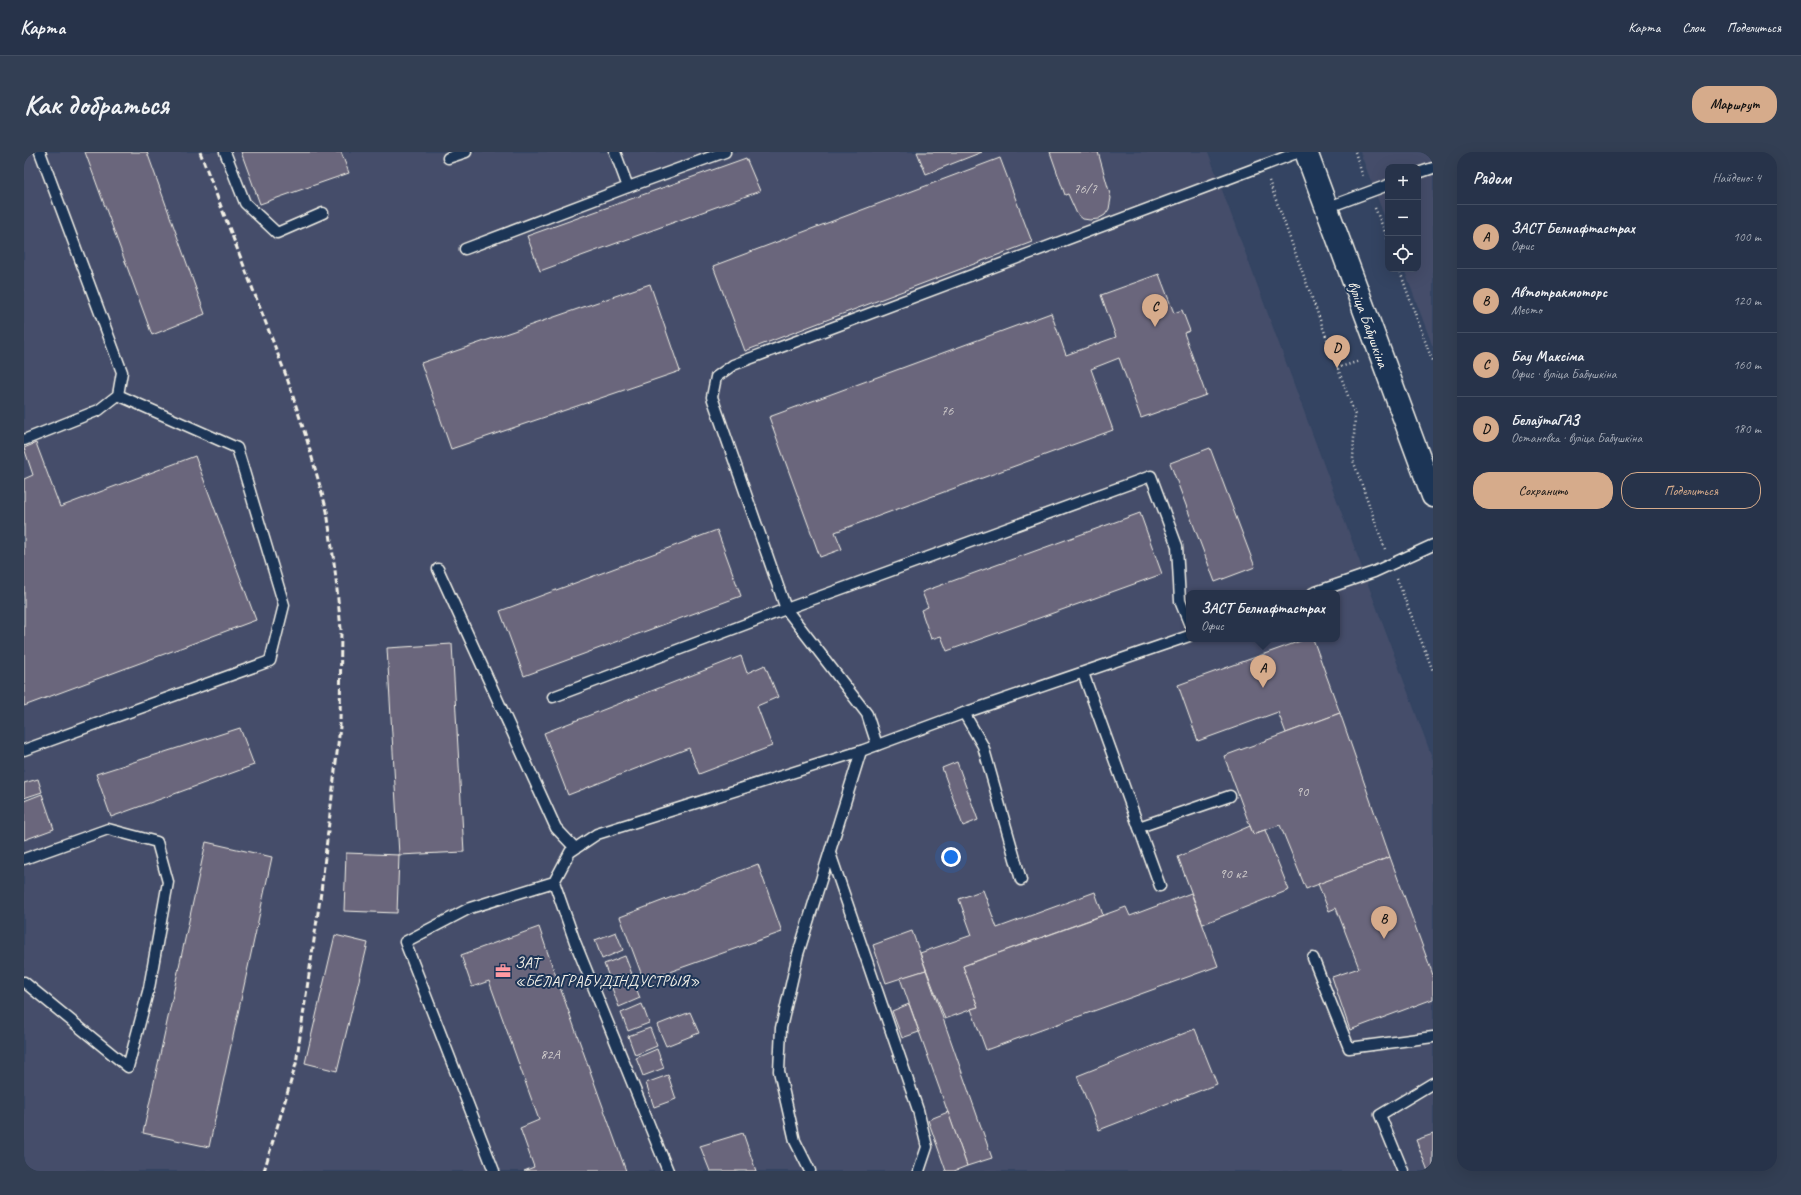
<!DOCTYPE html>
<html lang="ru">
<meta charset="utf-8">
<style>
body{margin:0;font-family:Caveat,sans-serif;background:#333f54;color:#f1f3f6}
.controls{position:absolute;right:12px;top:12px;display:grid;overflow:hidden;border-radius:8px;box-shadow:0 4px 16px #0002}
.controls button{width:36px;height:36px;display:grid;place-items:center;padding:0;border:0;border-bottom:1px solid #434e62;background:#27334a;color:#f1f3f6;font:20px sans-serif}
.you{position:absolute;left:927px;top:705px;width:14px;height:14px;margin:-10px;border:3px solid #fff;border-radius:50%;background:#1a73e8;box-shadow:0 0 0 6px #1a73e833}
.badge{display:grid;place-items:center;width:26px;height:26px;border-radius:50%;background:#d6ab8b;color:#111;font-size:13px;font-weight:700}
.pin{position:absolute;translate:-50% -33px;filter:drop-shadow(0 1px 2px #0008)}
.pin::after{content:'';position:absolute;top:21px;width:14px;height:12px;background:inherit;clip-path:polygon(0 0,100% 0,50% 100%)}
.popup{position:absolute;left:1162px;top:438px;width:154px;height:52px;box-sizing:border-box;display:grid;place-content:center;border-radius:8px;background:#27334a;filter:drop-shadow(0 1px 3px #0005);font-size:13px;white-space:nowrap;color:#a4aab5}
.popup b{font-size:15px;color:#f1f3f6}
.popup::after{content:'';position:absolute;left:50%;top:100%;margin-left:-8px;border:8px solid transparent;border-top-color:#27334a}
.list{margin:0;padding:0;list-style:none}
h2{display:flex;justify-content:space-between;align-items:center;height:52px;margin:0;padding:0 16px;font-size:17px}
h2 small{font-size:13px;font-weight:400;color:#a4aab5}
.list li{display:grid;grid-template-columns:26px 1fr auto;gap:12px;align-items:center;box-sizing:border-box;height:64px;padding:0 16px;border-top:1px solid #434e62}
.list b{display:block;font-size:15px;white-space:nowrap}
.list p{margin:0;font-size:13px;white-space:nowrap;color:#a4aab5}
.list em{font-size:13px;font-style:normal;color:#a4aab5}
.actions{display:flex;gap:8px;padding:12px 16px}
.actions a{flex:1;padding:9px 0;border:1px solid #d6ab8b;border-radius:16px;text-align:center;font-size:14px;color:#d6ab8b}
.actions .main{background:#d6ab8b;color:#111}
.icon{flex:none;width:22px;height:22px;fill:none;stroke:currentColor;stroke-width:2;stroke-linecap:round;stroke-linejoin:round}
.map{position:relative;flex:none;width:1409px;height:1019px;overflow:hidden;border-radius:16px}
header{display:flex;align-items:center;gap:24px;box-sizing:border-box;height:56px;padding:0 20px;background:#27334a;border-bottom:1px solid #434e62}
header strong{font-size:19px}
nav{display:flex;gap:22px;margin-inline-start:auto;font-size:14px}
.intro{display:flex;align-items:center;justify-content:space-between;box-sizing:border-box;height:96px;padding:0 24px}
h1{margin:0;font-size:28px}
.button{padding:10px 18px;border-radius:16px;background:#d6ab8b;color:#111;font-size:14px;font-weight:700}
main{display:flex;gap:24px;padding:0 24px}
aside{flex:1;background:#27334a;border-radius:16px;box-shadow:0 4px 16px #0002}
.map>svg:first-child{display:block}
.built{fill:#444e6a;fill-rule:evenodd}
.building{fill:#6b667b;stroke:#f4f1e8}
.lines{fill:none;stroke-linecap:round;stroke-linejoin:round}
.lane-casing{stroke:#f4f1e8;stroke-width:13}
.secondary-casing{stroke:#f4f1e8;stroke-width:25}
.path{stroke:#f4f1e8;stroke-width:2.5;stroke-dasharray:1 3;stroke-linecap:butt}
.lane{stroke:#1d3557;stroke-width:10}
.secondary{stroke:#1d3557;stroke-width:22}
.rail{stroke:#f4f1e8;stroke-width:3;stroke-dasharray:6 3;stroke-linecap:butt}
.labels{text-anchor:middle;stroke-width:4;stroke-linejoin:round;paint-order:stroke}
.number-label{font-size:14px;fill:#d2cecd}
.street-label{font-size:16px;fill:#f4f1e8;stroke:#1d3557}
.poi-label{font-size:16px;fill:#f4f1e8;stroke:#1d3557;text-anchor:start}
</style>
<header>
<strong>Карта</strong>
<nav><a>Карта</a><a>Слои</a><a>Поделиться</a></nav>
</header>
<div class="intro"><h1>Как добраться</h1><a class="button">Маршрут</a></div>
<main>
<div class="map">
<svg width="1409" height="1019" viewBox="0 0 1409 1019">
<rect width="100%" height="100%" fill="#344462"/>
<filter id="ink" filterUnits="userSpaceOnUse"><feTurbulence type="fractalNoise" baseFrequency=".025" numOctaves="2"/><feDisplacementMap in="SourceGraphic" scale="8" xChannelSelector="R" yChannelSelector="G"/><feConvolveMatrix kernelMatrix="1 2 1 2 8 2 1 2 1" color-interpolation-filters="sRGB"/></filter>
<g filter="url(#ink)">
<g class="built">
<path d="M0 0H1184L1409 608V1019H0ZM1165 441H1313V487H1165Z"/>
<polygon points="1336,0 1409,0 1409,195 1380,117 1394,117 1394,15 1364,15 1364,74"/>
</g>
<g class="building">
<polygon points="61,0 123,0 181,162 128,183"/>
<polygon points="217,0 317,0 325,21 236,52"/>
<polygon points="893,0 958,0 902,22"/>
<polygon points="1026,0 1074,0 1087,46 1085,57 1081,63 1074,67 1066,68 1059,67 1053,62 1044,42 1041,43"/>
<polygon points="722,6 736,39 516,119 503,84"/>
<polygon points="976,6 1008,90 721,199 689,114"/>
<polygon points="1135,122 1150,161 1158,158 1166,179 1160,181 1182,243 1117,266 1095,206 1067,217 1089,278 811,380 818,397 796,405 745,265 1027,161 1042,203 1092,185 1077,143"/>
<polygon points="626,132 656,219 427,297 397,211"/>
<polygon points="12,291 36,355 171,304 232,468 0,554 0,327 9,323 0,296"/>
<polygon points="1186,296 1231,415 1191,430 1146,311"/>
<polygon points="1116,361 1138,422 923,499 917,484 907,487 897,458 904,455 898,440"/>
<polygon points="693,378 717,444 500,524 476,459"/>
<polygon points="1282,487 1289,487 1316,561 1262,581 1254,560 1174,589 1154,533"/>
<polygon points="428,492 440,700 375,703 363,496"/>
<polygon points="717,504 723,521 741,513 754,545 733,554 748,594 675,622 665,596 544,643 520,581"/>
<polygon points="1316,561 1366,705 1282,737 1256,673 1229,682 1200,604"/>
<polygon points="216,576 230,613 87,665 72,622"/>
<polygon points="933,610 954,668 939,674 918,616"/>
<polygon points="14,627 18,640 0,646 0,631"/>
<polygon points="18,642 30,677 0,688 0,649"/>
<polygon points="1226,674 1229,682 1241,678 1265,738 1179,772 1154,705"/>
<polygon points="182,690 248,705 185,995 119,981"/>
<polygon points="322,701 375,703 373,761 320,759"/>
<polygon points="1366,705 1409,823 1409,847 1326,878 1308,825 1335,816 1312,756 1305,759 1294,732"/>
<polygon points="734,712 758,780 620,829 596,765"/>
<polygon points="959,738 973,776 1071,740 1079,763 939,814 954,855 921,867 896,801 948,783 935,747"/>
<polygon points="1167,741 1194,814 962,898 947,857 954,855 939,814 1102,755 1106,764"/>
<polygon points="515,775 523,799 602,1019 500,1019 510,1015 496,976 515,968 465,829 448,835 437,803"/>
<polygon points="888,779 902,818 862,831 849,793"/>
<polygon points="592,780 599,798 578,807 571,788"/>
<polygon points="311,783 344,791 313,919 281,911"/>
<polygon points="601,804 608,822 587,830 580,812"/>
<polygon points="902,818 968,1006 943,1014 876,826"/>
<polygon points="609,828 616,846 595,855 588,836"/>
<polygon points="618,852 625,871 604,879 597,861"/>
<polygon points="885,852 895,880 878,886 868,859"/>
<polygon points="666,860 675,881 642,894 633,873"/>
<polygon points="626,876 633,894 611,903 604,884"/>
<polygon points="1171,877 1193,932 1075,978 1053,924"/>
<polygon points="633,897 640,916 619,924 612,906"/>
<polygon points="644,923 652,947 630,955 622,931"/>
<polygon points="924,960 943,1014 930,1019 922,1019 904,968"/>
<polygon points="719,981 732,1019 686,1019 676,994"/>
<polygon points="1409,982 1409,1019 1404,1019 1392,988"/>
</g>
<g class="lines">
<defs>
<g id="lane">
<polyline points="201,0 221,51 253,81 299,61"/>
<polyline points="591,0 604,35 701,0"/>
<polyline points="424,6 442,0"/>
<polyline points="1394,21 1409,16"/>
<polyline points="1302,56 1364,33"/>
<polyline points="441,97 604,35"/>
<polyline points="0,288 75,258 94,243 98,220 16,0"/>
<polyline points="414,417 532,676 551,696"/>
<polyline points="1289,441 1350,420 1409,393"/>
<polyline points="1059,521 1136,734"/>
<polyline points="529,545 762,457 1127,324 1153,394 1156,449 1165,471"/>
<polyline points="940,561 959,594 997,728"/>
<polyline points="853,593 843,562 762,457 688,245 692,225 709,213 1275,0"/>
<polyline points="0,598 246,509 260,453 213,296 94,243"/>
<polyline points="1115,675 1206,644"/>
<polyline points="806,701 894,958 903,995 895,1019"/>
<polyline points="0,707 84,677 133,690 144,730 125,836 104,915 0,830"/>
<polyline points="530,730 551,790 644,1019"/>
<polyline points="1289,806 1325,896 1409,885"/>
<polyline points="470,1019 381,790 446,756 530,730 546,700 573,682 837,599 940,561 1165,484"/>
<polyline points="786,1019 771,989 755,919 757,876 774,802 837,599"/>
<polyline points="1379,1019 1356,963 1409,931"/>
</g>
<polyline id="secondary" points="1282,0 1409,344"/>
</defs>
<use href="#lane" class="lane-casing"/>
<use href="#secondary" class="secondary-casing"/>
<g class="path">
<polyline points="1331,0 1339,25"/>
<polyline points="1245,29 1331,263 1329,308 1361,397"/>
<polyline points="1351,56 1364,87"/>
<polyline points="1375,117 1409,211"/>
<polyline points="1313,216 1336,209"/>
<polyline points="1373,427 1409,519"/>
</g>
<use href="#lane" class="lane"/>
<use href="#secondary" class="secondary"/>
<polyline class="rail" points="176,0 263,226 283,288 303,359 311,418 317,477 316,575 297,740 272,912 240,1019"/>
</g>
</g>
<defs>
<symbol id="office-bare" viewBox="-9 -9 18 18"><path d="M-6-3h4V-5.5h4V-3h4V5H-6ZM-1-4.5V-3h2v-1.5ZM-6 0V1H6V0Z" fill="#ff9aa2" stroke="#1d3557" stroke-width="2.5" paint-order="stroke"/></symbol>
</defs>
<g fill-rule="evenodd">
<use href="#office-bare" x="468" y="808" width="22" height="22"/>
</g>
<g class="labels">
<g class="number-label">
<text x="1061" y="41">76/7</text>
<text x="923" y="263">76</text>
<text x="1278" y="644">90</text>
<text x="1209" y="726">90 к2</text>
<text x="526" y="907">82А</text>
</g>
<g class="street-label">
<text transform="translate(1345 172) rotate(70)" y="6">вуліца Бабушкіна</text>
</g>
<g class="poi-label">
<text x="491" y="816">ЗАТ<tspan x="491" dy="18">«БЕЛАГРАБУДIНДУСТРЫЯ»</tspan></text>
</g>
</g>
</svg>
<div class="controls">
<button>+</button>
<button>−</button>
<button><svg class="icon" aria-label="locate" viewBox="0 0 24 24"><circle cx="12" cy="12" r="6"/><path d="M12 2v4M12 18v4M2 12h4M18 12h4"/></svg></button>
</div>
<div class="you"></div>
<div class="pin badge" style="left:1239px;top:536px">A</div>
<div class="popup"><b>ЗАСТ Белнафтастрах</b>Офис</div>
<div class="pin badge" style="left:1360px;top:787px">B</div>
<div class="pin badge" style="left:1131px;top:175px">C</div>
<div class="pin badge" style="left:1313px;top:216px">D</div>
</div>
<aside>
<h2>Рядом<small>Найдено: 4</small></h2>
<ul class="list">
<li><span class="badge">A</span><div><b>ЗАСТ Белнафтастрах</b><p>Офис</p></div><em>100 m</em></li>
<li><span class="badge">B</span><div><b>Автотракмоторс</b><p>Место</p></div><em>120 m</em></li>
<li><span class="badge">C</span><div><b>Бау Максіма</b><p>Офис · вуліца Бабушкіна</p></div><em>160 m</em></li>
<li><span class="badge">D</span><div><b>БелаўтаГАЗ</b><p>Остановка · вуліца Бабушкіна</p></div><em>180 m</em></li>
</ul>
<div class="actions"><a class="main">Сохранить</a><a>Поделиться</a></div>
</aside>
</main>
